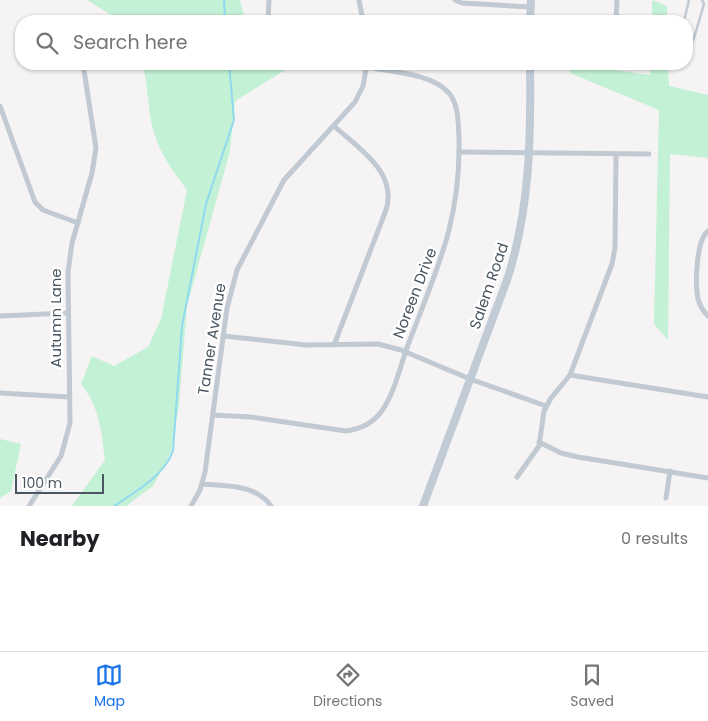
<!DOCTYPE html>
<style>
body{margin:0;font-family:Poppins,sans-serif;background:#f2f2f2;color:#202124}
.scale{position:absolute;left:15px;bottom:12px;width:89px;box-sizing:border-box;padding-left:5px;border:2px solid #4a5661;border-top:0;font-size:14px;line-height:18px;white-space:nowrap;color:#4a5661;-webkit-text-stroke:4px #fff;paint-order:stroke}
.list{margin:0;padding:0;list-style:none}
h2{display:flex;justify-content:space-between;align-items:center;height:65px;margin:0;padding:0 20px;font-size:21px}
h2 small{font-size:16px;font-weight:400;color:#757577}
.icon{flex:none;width:28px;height:28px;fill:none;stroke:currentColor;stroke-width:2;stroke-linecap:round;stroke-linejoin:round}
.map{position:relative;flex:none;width:708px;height:506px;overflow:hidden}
.search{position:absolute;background:#fff;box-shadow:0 1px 4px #0004;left:15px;right:15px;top:15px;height:55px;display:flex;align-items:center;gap:12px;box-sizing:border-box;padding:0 18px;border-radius:20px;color:#757577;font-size:19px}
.sheet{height:145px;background:#fff}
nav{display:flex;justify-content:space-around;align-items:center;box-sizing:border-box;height:70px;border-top:1px solid #e0e0e0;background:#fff;font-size:14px;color:#757577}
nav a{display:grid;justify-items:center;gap:2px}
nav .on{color:#1a73e8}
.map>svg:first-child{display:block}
.green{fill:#c3f1d5}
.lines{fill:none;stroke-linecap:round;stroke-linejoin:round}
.stream{stroke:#90daee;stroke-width:2}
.lane{stroke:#c1cad2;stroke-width:2.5}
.street{stroke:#c1cad2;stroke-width:5}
.secondary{stroke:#c1cbd6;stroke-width:8}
.labels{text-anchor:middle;stroke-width:5;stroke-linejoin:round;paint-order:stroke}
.street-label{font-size:15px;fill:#4a5661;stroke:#fff}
</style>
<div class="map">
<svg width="708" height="506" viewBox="0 0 708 506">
<rect width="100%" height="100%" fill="#f5f3f3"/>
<g class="green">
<polygon points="87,0 240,0 245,21 121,21"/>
<polygon points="652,0 667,6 667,21 652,21"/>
<path d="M142 64H295L235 101 230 151 187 306 179 405 171 453 153 486 126 506H72L105 460C101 430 100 408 81 384L92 356 114 366 148 347 161 319 187 190C173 171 159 153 153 129 147 108 149 85 142 64Z"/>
<polygon points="571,64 650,75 651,64 668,64 669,86 708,95 708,158 670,154 668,340 654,324 659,110 570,73"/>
<polygon points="0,439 21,444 11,491 0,498"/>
</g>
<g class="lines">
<g class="stream">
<polyline points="224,0 225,21"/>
<path d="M114 506C135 492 164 476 173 451L182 326 206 204 234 120 229 64"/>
</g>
<g class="lane">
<polyline points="684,21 689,0"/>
<polyline points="687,49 694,38 704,4 702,0"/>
</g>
<g class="street">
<polyline points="359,0 363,21"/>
<polyline points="455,0 462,3 530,7"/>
<polyline points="268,21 269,0"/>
<polyline points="616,21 617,0"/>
<polyline points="0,106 35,202 43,210 78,223"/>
<polyline points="459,152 649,154"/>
<path d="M708 231C696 240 695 284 698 299 700 306 703 311 708 316"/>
<polyline points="0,316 67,313"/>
<polyline points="224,336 306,345 378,344 401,350 470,379 546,406"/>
<path d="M334 345 386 210C398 172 358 148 334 126"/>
<polyline points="570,375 708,397"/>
<polyline points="0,393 70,397"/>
<path d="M213 415 251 417 346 431C361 429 372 424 381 412 395 393 400 366 408 345 437 268 461 222 459 137 458 123 459 105 449 93 431 73 391 72 367 67"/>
<polyline points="539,442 561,453 578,457 708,478"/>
<polyline points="517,477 539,446 544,411 551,398 570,375 612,264 615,248 616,155"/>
<path d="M202 484C226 486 256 484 271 506"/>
<polyline points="666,498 670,471"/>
<polyline points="29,506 61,456 70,423 68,272 72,243 92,173 96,148 83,64"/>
<polyline points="191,506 200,490 205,472 227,308 237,270 284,180 355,102 363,86 367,64"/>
</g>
<g class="secondary">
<polyline points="530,21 531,0"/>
<path d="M423 506 507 280C530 210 531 137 530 64"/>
</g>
</g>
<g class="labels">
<g class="street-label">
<text transform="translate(489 286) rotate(-71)" y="5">Salem Road</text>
<text transform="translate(415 293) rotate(-69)" y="5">Noreen Drive</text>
<text transform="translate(56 318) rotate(-90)" y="5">Autumn Lane</text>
<text transform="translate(212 339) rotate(-81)" y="5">Tanner Avenue</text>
</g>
</g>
</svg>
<div class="scale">100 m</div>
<div class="search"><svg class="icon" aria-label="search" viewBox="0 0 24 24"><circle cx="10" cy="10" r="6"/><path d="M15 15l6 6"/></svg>Search here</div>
</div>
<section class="sheet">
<h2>Nearby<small>0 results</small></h2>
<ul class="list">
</ul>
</section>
<nav>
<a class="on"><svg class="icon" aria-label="map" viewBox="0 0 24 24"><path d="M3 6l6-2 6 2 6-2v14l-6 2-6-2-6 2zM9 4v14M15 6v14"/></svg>Map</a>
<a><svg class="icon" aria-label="directions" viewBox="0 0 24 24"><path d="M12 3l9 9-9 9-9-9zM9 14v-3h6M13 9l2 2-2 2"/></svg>Directions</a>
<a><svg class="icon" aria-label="saved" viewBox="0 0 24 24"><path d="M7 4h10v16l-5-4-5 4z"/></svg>Saved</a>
</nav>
